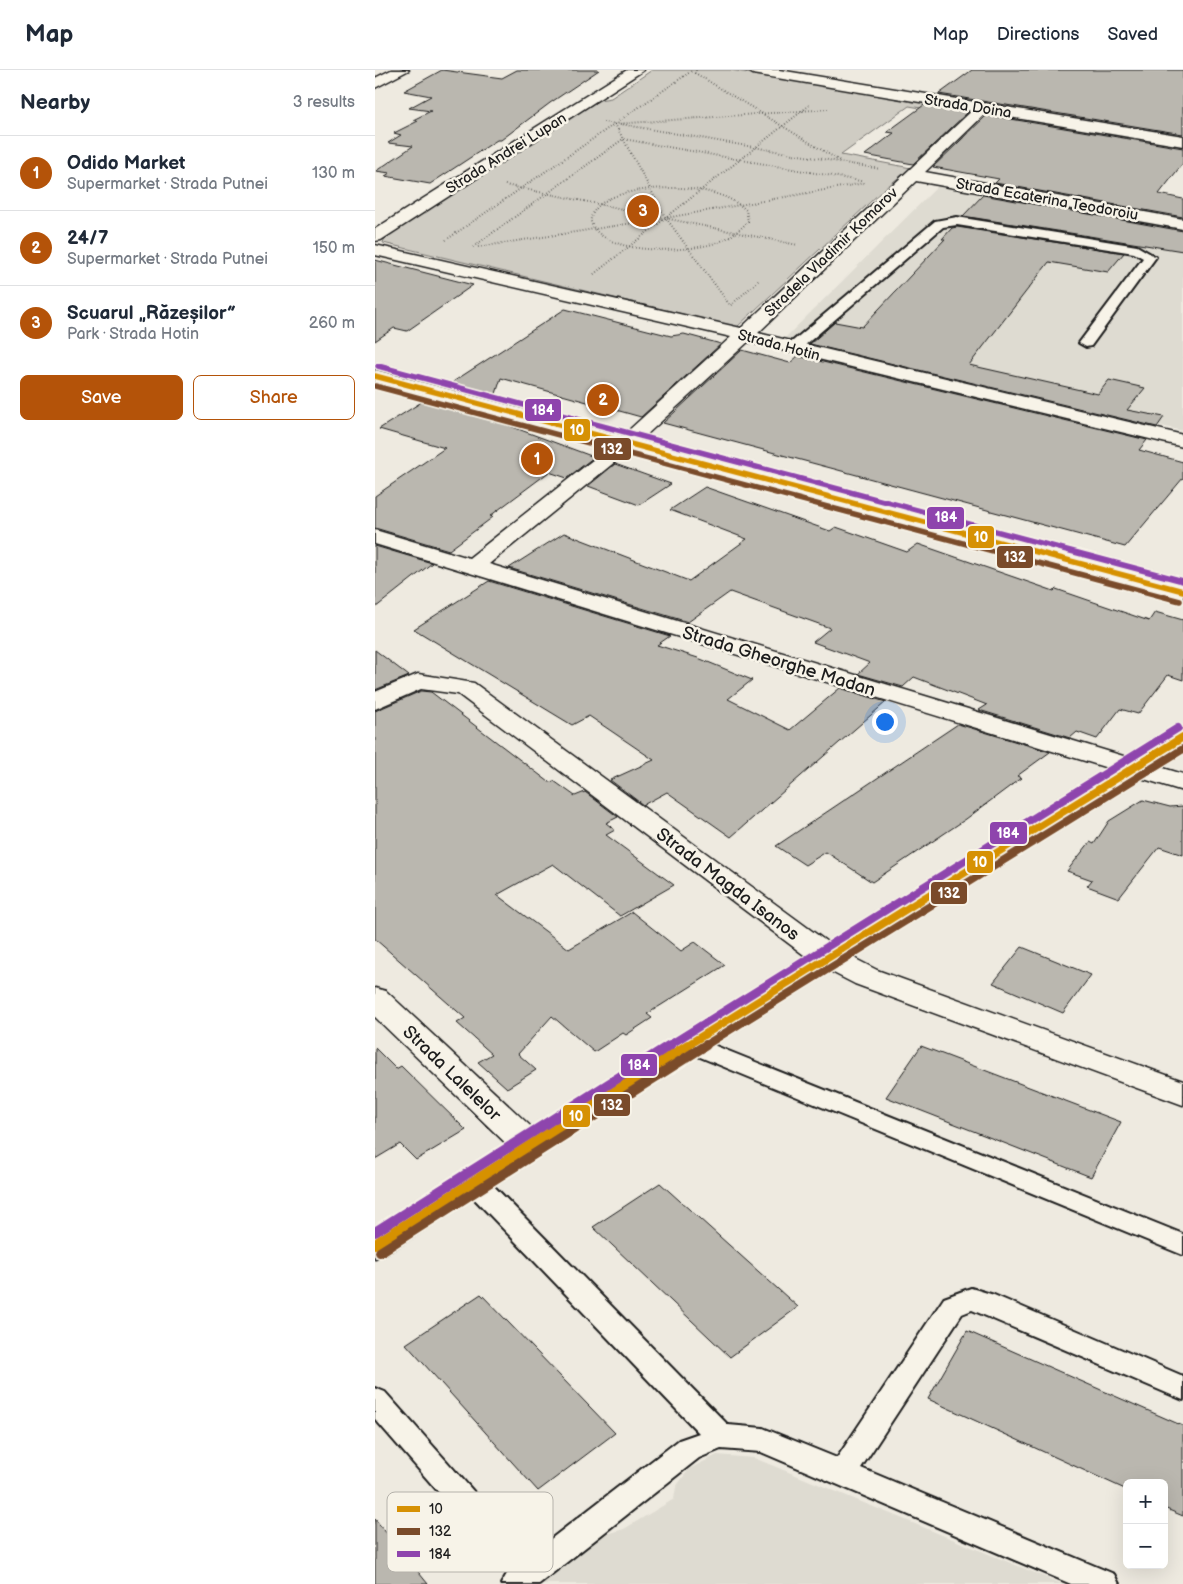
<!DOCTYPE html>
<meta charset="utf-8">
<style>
body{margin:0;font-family:"Balsamiq Sans",sans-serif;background:#f6f6f7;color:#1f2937}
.controls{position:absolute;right:15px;bottom:15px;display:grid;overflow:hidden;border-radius:8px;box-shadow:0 5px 20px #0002}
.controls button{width:45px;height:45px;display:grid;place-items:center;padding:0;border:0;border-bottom:1px solid #e0e1e3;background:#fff;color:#1f2937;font:25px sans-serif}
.you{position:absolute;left:509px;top:651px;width:18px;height:18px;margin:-12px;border:4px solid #fff;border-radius:50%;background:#1a73e8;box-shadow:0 0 0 8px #1a73e833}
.badge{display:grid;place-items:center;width:32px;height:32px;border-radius:50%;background:#b45309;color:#fff;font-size:16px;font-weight:700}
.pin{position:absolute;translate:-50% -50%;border:2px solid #fff;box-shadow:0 1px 5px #0006}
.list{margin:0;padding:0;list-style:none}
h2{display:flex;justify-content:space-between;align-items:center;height:65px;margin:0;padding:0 20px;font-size:21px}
h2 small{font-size:16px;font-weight:400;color:#747a83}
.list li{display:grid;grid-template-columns:32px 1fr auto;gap:15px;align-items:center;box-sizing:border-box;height:75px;padding:0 20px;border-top:1px solid #e0e1e3}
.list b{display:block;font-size:19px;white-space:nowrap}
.list p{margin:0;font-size:16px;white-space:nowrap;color:#747a83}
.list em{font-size:16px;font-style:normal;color:#747a83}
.actions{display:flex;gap:10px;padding:15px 20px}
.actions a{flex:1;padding:11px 0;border:1px solid #b45309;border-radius:8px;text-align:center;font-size:18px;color:#b45309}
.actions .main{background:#b45309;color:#fff}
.map{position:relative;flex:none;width:808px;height:1514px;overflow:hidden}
header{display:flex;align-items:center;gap:30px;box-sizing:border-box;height:70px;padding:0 25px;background:#fff;border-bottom:1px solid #e0e1e3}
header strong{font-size:24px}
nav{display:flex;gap:28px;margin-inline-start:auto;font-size:18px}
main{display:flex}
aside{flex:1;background:#fff}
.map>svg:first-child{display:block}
.built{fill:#dedbd1}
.green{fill:#cfccc3;stroke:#767470}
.building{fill:#bab7af;stroke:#1c1c1c}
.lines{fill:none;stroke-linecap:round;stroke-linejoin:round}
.lane-casing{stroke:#1c1c1c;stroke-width:4}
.street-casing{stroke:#1c1c1c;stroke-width:3}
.secondary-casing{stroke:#1c1c1c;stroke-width:3}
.path{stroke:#1c1c1c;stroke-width:2;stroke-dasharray:0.5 2.5;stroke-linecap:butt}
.lane{fill:#f7f3e8;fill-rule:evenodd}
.street{fill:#f7f3e8;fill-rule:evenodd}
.secondary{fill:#f7f3e8;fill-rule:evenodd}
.bus-1-far2-casing{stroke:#f7f3e8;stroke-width:9}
.bus-1-far1-casing{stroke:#f7f3e8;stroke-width:11}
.bus-1-casing{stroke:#f7f3e8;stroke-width:14}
.bus-2-far2-casing{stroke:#f7f3e8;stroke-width:9}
.bus-2-far1-casing{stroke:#f7f3e8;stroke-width:11}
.bus-2-casing{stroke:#f7f3e8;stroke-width:14}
.bus-3-far2-casing{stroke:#f7f3e8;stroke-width:9}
.bus-3-far1-casing{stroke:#f7f3e8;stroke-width:11}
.bus-3-casing{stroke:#f7f3e8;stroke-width:14}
.bus-1-far2{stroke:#d69104;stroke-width:5.5}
.bus-1-far1{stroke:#d69104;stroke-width:8}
.bus-1{stroke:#d69104;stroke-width:10}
.bus-2-far2{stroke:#7a4b2a;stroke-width:5.5}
.bus-2-far1{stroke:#7a4b2a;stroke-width:8}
.bus-2{stroke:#7a4b2a;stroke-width:10}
.bus-3-far2{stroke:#8e44ad;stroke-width:5.5}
.bus-3-far1{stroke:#8e44ad;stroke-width:8}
.bus-3{stroke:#8e44ad;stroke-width:10}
.labels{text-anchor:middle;stroke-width:5;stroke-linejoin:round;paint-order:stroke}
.far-street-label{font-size:15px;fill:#1c1c1c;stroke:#f7f3e8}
.street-label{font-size:18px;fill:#1c1c1c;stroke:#f7f3e8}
.key{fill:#f7f3e8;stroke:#b5b2ab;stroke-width:1}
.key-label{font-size:14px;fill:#1c1c1c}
.line-badge{stroke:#f7f3e8;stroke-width:2}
.badge-label{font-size:14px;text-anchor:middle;font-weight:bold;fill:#fff}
</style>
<header>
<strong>Map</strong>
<nav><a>Map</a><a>Directions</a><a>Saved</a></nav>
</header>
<main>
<aside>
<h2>Nearby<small>3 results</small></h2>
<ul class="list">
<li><span class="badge">1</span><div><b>Odido Market</b><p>Supermarket · Strada Putnei</p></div><em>130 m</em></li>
<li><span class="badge">2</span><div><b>24/7</b><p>Supermarket · Strada Putnei</p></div><em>150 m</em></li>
<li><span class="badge">3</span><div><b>Scuarul „Răzeșilor”</b><p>Park · Strada Hotin</p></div><em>260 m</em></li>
</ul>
<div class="actions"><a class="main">Save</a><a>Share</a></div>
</aside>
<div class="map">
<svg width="808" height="1514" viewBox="0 0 808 1514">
<rect width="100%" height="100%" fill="#eeeae0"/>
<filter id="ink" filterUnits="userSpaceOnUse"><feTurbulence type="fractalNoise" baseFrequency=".02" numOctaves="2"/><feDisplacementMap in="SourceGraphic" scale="10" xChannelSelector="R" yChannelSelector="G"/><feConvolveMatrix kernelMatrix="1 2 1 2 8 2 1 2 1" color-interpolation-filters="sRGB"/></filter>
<g filter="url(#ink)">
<g class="built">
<polygon points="564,115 808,160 808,361 410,268"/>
<polygon points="342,1385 379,1388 687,1514 161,1514 222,1467 249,1459 299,1429 301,1417 314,1399"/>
</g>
<polygon class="green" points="277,0 355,0 583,38 592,41 594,44 593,46 534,36 466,85 536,98 509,119 362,257 8,173 9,170 15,163 224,30 236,28"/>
<g class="building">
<polygon points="67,0 127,8 142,0 224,0 175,33 126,70 122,70 55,114 10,106 15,103 1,101 38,76 13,73 26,65 19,63 43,51 38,50 56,41 34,38 56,26 29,21"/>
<polygon points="597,0 808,0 808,64 564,24"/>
<polygon points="549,35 593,42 538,94 490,85 519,63 512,62"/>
<polygon points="612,45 808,78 808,93 784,124 808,129 808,147 620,113 624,109 558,97"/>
<polygon points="608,125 808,161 808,181 588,146"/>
<polygon points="582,157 749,183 733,202 674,192 594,295 723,324 734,310 770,318 752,340 789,347 782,357 435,274 460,252 487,257 570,169 567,169 577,158"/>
<polygon points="0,190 98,215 32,261 19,258 0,271"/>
<polygon points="190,239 296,266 309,264 346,274 266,347 126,308 119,330 70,317"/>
<polygon points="367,280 415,293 423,286 772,370 764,380 808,392 808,408 750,477 288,353"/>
<polygon points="53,328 114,344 113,348 219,387 192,408 174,402 115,446 118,447 74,480 0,458 0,426 70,378 4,359"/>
<polygon points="240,394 296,414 264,435 213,416"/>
<polygon points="330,417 455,461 461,457 532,482 543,474 679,521 681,519 774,551 780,542 808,550 808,610 793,605 763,644 745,639 722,669 702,662 695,668 604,640 612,635 539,607 528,617 483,604 495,593 438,572 455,558 355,522 313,552 134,498 189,463 314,511 372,469 295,440"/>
<polygon points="0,476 57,493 0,538"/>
<polygon points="114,511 295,566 282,575 323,588 377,610 353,629 415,660 465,618 511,632 356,767 292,722 268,735 235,710 279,690 214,646 197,655 39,559"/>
<polygon points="0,580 34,606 0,620"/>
<polygon points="46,621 56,622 174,712 179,711 200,726 210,722 243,747 231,753 240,760 231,765 299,815 245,846 178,794 122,825 194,879 257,842 306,881 320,872 350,895 272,944 277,948 251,965 248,963 219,982 177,946 143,984 161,1000 132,1018 103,992 117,984 82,953 90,948 0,869 0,641"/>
<polygon points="583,654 675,682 642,706 646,708 591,749 497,812 451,782 430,795 401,776"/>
<polygon points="768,730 795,737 808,736 808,785 784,777 744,828 712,816 717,810 692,801 715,772 719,774 734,751"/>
<polygon points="647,877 716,905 688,943 618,913"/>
<polygon points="546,976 746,1052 716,1107 511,1027"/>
<polygon points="0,978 21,999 26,996 91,1060 41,1090 25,1074 0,1089"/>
<polygon points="285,1113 423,1237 355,1287 218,1157"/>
<polygon points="106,1224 240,1363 163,1421 31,1274"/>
<polygon points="592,1261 808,1356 808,1446 789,1438 789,1413 752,1413 752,1420 553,1329"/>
<polygon points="0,1449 53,1514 0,1514"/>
</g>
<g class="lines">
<defs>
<g id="lane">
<polygon points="582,147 762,176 781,187 716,276 711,277 704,273 768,188 759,183 582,155 568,157 422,282 412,282 410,279 412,276 560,151"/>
<polygon points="316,966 808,1164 808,1185 308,980 305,974 308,968"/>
<polygon points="99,1103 108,1105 353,1355 388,1358 462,1388 569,1228 596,1218 619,1225 808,1306 808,1330 597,1240 587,1244 486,1398 739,1504 744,1514 696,1514 386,1382 346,1379 324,1388 164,1514 126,1514 133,1502 0,1349 0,1318 10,1322 155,1485 304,1370 324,1363 90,1119 87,1112 90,1105"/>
</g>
<g id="street">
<polygon points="16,0 34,0 0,18 0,8"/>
<polygon points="252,0 269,0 6,170 0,171 0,159"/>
<polygon points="608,34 615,38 613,41 550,102 808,149 808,159 541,111 383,263 808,365 808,377 373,272 257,378 114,494 808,704 808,721 0,474 0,460 94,488 243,370 356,267 0,185 0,175 366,258 603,35"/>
<polygon points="43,604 99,613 463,880 502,900 808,1011 808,1035 480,914 441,894 83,624 46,619 0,639 0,622"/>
<polygon points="0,918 11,921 167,1067 172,1076 167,1085 155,1089 143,1085 0,947"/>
</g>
<g id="secondary">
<polygon points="371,0 404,0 808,66 808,76 378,4"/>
<polygon points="0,300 808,514 808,528 0,312"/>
<polygon points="808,659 808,678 463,894 12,1184 0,1188 0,1156 441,880 799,662"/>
</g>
</defs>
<use href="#lane" class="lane-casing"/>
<use href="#street" class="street-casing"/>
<use href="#secondary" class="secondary-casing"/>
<g class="path">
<polyline points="321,0 320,3 465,91"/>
<polyline points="228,52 240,54 454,39"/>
<polyline points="240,54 291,148 354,234"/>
<polyline points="245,54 505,99"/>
<polyline points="130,115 287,147"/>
<path d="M306 118C330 120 353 124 371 140L373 151C365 160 357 166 346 171 317 183 239 186 219 158 215 153 215 148 218 143 231 119 282 118 306 118Z"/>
<polyline points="294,149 423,175"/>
<polyline points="71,170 318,0"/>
<polyline points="98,177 248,69 491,112"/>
<polyline points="103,177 291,148 489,113"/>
<polyline points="219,204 436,34"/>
<polyline points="356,235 384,210"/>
</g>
<use href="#lane" class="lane"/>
<use href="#street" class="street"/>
<use href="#secondary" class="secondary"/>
<defs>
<polyline id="bus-1-far2" points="0,306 808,521"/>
<polyline id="bus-1-far1" points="311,976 808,667"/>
<polyline id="bus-1" points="0,1174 313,975"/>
<polyline id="bus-2-far2" points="0,316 805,531"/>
<polyline id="bus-2-far1" points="329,976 808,679"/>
<polyline id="bus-2" points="5,1182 331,975"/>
<polyline id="bus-3-far2" points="3,296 808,511"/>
<polyline id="bus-3-far1" points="293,976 803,658"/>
<polyline id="bus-3" points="0,1162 295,975"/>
</defs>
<use href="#bus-1-far2" class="bus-1-far2-casing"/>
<use href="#bus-1-far1" class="bus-1-far1-casing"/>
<use href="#bus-1" class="bus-1-casing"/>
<use href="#bus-2-far2" class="bus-2-far2-casing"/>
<use href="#bus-2-far1" class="bus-2-far1-casing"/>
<use href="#bus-2" class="bus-2-casing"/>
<use href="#bus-3-far2" class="bus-3-far2-casing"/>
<use href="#bus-3-far1" class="bus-3-far1-casing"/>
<use href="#bus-3" class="bus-3-casing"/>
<use href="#bus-1-far2" class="bus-1-far2"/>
<use href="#bus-1-far1" class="bus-1-far1"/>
<use href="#bus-1" class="bus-1"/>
<use href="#bus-2-far2" class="bus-2-far2"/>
<use href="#bus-2-far1" class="bus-2-far1"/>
<use href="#bus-2" class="bus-2"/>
<use href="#bus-3-far2" class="bus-3-far2"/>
<use href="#bus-3-far1" class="bus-3-far1"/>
<use href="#bus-3" class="bus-3"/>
</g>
</g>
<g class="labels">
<g class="far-street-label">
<text transform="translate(593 36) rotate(9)" y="5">Strada Doina</text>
<text transform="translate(131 83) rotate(-32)" y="5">Strada Andrei Lupan</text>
<text transform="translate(672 129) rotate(10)" y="5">Strada Ecaterina Teodoroiu</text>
<text transform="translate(456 182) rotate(-44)" y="5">Stradela Vladimir Komarov</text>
<text transform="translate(404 275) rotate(15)" y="5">Strada Hotin</text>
</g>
<g class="street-label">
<text transform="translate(404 591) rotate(17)" y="6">Strada Gheorghe Madan</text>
<text transform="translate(353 814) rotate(37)" y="6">Strada Magda Isanos</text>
<text transform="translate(77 1003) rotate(44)" y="6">Strada Lalelelor</text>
</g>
</g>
<rect x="12" y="1422" width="166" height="80" rx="8" class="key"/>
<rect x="22" y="1436" width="23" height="6" fill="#d69104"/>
<rect x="22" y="1458" width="23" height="7" fill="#7a4b2a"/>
<rect x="22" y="1481" width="23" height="6" fill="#8e44ad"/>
<g class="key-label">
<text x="54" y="1444">10</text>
<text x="54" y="1466">132</text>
<text x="54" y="1489">184</text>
</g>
<g class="line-badge">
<rect x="149" y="328" width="38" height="24" rx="5" fill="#8e44ad"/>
<rect x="188" y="348" width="28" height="24" rx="5" fill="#d69104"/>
<rect x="218" y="367" width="39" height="24" rx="5" fill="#7a4b2a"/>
<rect x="551" y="436" width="39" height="24" rx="5" fill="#8e44ad"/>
<rect x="592" y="455" width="28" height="24" rx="5" fill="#d69104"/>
<rect x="621" y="475" width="38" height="24" rx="5" fill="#7a4b2a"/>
<rect x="614" y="751" width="39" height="24" rx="5" fill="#8e44ad"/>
<rect x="591" y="780" width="28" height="24" rx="5" fill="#d69104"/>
<rect x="555" y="811" width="38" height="24" rx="5" fill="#7a4b2a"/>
<rect x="245" y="983" width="38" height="24" rx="5" fill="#8e44ad"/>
<rect x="218" y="1023" width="38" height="24" rx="5" fill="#7a4b2a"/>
<rect x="187" y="1034" width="29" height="24" rx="5" fill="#d69104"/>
</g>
<g class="badge-label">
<text x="168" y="345">184</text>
<text x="202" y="365">10</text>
<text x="237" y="384">132</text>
<text x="571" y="452">184</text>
<text x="606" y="472">10</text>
<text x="640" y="492">132</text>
<text x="633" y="768">184</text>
<text x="605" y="797">10</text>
<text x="574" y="828">132</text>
<text x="264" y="1000">184</text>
<text x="237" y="1040">132</text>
<text x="201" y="1051">10</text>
</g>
</svg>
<div class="controls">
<button>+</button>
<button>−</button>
</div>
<div class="you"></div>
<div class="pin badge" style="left:162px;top:389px">1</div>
<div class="pin badge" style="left:228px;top:330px">2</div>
<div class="pin badge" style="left:268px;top:141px">3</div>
</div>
</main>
